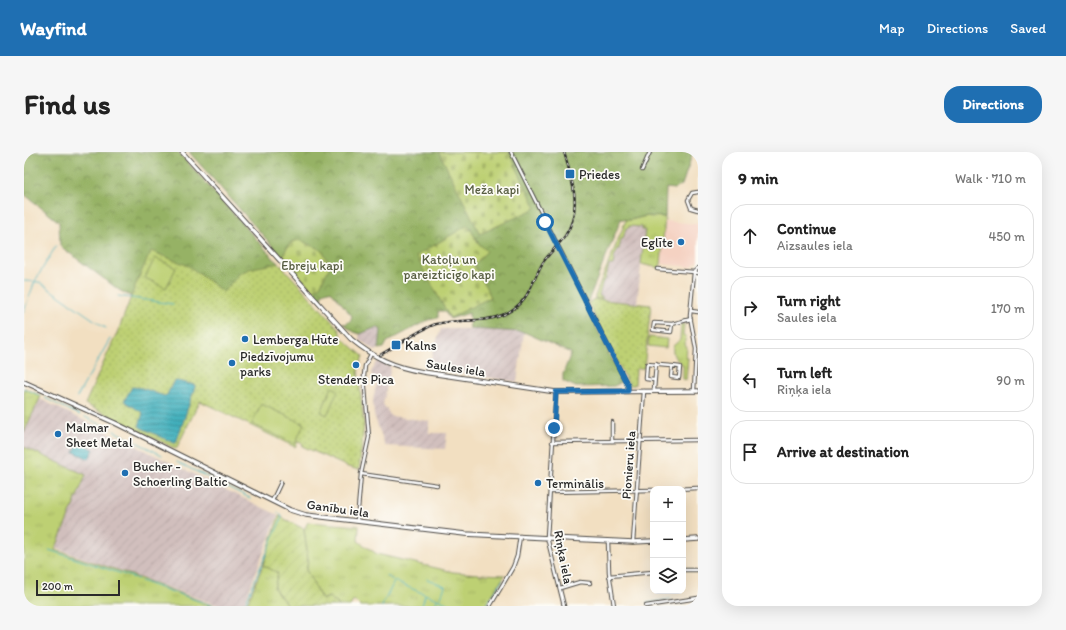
<!DOCTYPE html>
<meta charset="utf-8">
<style>
body{margin:0;font-family:Itim,sans-serif;background:#f6f6f6;color:#222}
.controls{position:absolute;right:12px;bottom:12px;display:grid;overflow:hidden;border-radius:8px;box-shadow:0 4px 16px #0002}
.controls button{width:36px;height:36px;display:grid;place-items:center;padding:0;border:0;border-bottom:1px solid #e0e0e0;background:#fff;color:#222;font:20px sans-serif}
.scale{position:absolute;left:12px;bottom:10px;width:84px;box-sizing:border-box;padding-left:4px;border:2px solid #2b2b2b;border-top:0;font-size:11px;line-height:14px;white-space:nowrap;color:#2b2b2b;-webkit-text-stroke:3px #fdfcf7;paint-order:stroke}
.stop{position:absolute;width:12px;height:12px;margin:-9px;border:3px solid #1f6fb2;border-radius:50%;background:#fff}
.stop.end{background:#1f6fb2;border-color:#fff;box-shadow:0 1px 4px #0008}
.list{margin:0;padding:0;list-style:none}
h2{display:flex;justify-content:space-between;align-items:center;height:52px;margin:0;padding:0 16px;font-size:17px}
h2 small{font-size:13px;font-weight:400;color:#767676}
.list li{display:grid;grid-template-columns:26px 1fr auto;gap:12px;align-items:center;box-sizing:border-box;height:64px;margin:0 8px 8px;padding:0 8px;border:1px solid #e0e0e0;border-radius:16px}
.list b{display:block;font-size:15px;white-space:nowrap}
.list p{margin:0;font-size:13px;white-space:nowrap;color:#767676}
.list em{font-size:13px;font-style:normal;color:#767676}
.icon{flex:none;width:22px;height:22px;fill:none;stroke:currentColor;stroke-width:2;stroke-linecap:round;stroke-linejoin:round}
.map{position:relative;flex:none;width:674px;height:454px;overflow:hidden;border-radius:16px}
header{display:flex;align-items:center;gap:24px;box-sizing:border-box;height:56px;padding:0 20px;background:#1f6fb2;color:#fff}
header strong{font-size:19px}
nav{display:flex;gap:22px;margin-inline-start:auto;font-size:14px}
.intro{display:flex;align-items:center;justify-content:space-between;box-sizing:border-box;height:96px;padding:0 24px}
h1{margin:0;font-size:28px}
.button{padding:10px 18px;border-radius:16px;background:#1f6fb2;color:#fff;font-size:14px;font-weight:700}
main{display:flex;gap:24px;padding:0 24px}
aside{flex:1;background:#fff;border-radius:16px;box-shadow:0 4px 16px #0002}
.map>svg:first-child{display:block}
.built{fill:#f5d2c2}
.industrial{fill:url(#industrial-furrows)}
.grass{fill:url(#grass-tufts);stroke:#747e4f}
.forest{fill:url(#forest-crowns);stroke:#606e48}
.cemetery{fill:url(#cemetery-stones);stroke:#747e4f}
.park{fill:url(#park-dots);stroke:#747e4f}
.garden{fill:url(#garden-furrows);stroke:#747e4f}
.pitch{fill:#bdd073;stroke:#747e4f}
.water{fill:url(#water-rules);stroke:#346c73}
.lines{fill:none;stroke-linecap:round;stroke-linejoin:round}
.stream{stroke:#3eaebb;stroke-width:1}
.street-casing{stroke:#494642;stroke-width:4.5}
.secondary-casing{stroke:#494642;stroke-width:5.5}
.street{stroke:#fff;stroke-width:2.5}
.secondary{stroke:#fff;stroke-width:3.5}
.rail-casing{stroke:#2b2b2b;stroke-width:2.5}
.rail{stroke:#fdfcf7;stroke-width:1;stroke-dasharray:3;stroke-linecap:butt}
.route{stroke:#1f6fb2;stroke-width:5}
.poi-dot{fill:#1f6fb2;stroke:#fdfcf7;stroke-width:1.5}
.labels{text-anchor:middle;stroke-width:3.5;stroke-linejoin:round;paint-order:stroke}
.poi-label{font-size:13px;fill:#2b2b2b;stroke:#fdfcf7;text-anchor:start}
.park-label{font-size:13px;fill:#575d41;stroke:#fdfcf7}
.street-label{font-size:13px;fill:#2b2b2b;stroke:#fdfcf7}
</style>
<header>
<strong>Wayfind</strong>
<nav><a>Map</a><a>Directions</a><a>Saved</a></nav>
</header>
<div class="intro"><h1>Find us</h1><a class="button">Directions</a></div>
<main>
<div class="map">
<svg width="674" height="454" viewBox="0 0 674 454">
<defs>
<pattern id="industrial-furrows" width="10" height="10" patternUnits="userSpaceOnUse"><rect width="10" height="10" fill="#d1bfbd"/><path d="M-1 1l2-2M0 10L10 0M9 11l2-2" fill="none" stroke="#b4a4a3"/></pattern>
<pattern id="grass-tufts" width="24" height="20" patternUnits="userSpaceOnUse"><rect width="24" height="20" fill="#bdd073"/><path d="M3 7l-1-3M5 7V3M7 7l1-3M15 17l-1-3M17 17v-4M19 17l1-3" fill="none" stroke="#a3b364"/></pattern>
<pattern id="forest-crowns" width="20" height="18" patternUnits="userSpaceOnUse"><rect width="20" height="18" fill="#96b265"/><path d="M2 6a3 3 0 1 1 6 0M12 15a3 3 0 1 1 6 0" fill="none" stroke="#7b9153"/></pattern>
<pattern id="cemetery-stones" width="16" height="16" patternUnits="userSpaceOnUse"><rect width="16" height="16" fill="#bdd073"/><path d="M2 7V4a2 2 0 0 1 4 0v3zM10 15v-3a2 2 0 0 1 4 0v3z" fill="#a3b364"/></pattern>
<pattern id="park-dots" width="8" height="8" patternUnits="userSpaceOnUse"><rect width="8" height="8" fill="#bdd073"/><path d="M2 2h.1M6 6h.1" fill="none" stroke="#a3b364" stroke-width="1.8" stroke-linecap="round"/></pattern>
<pattern id="garden-furrows" width="10" height="10" patternUnits="userSpaceOnUse"><rect width="10" height="10" fill="#bdd073"/><path d="M-1 1l2-2M0 10L10 0M9 11l2-2" fill="none" stroke="#a3b364"/></pattern>
<pattern id="water-rules" width="6" height="5" patternUnits="userSpaceOnUse"><rect width="6" height="5" fill="#3eaebb"/><path d="M0 2.5h6" fill="none" stroke="#348e98"/></pattern>
</defs>
<rect width="100%" height="100%" fill="#fdfcf7"/>
<filter id="ink" filterUnits="userSpaceOnUse"><feTurbulence type="fractalNoise" baseFrequency=".025" numOctaves="2"/><feDisplacementMap in="SourceGraphic" scale="8" xChannelSelector="R" yChannelSelector="G"/><feConvolveMatrix kernelMatrix="1 2 1 2 8 2 1 2 1" color-interpolation-filters="sRGB"/></filter>
<filter id="wash" filterUnits="userSpaceOnUse"><feTurbulence type="fractalNoise" baseFrequency=".012" numOctaves="4" result="noise"/><feDisplacementMap in="SourceGraphic" scale="16" xChannelSelector="R" yChannelSelector="G"/><feGaussianBlur stdDeviation="0.9" result="paint"/><feColorMatrix in="noise" values="0 0 0 0 0 0 0 0 0 0 0 0 0 0 0 0 0 1.4 0 .05"/><feComposite in="paint" operator="in"/></filter>
<g filter="url(#wash)">
<rect width="100%" height="100%" fill="#f2dfc1"/>
<polygon class="built" points="641,69 674,72 674,109 667,115 638,112"/>
<g class="industrial">
<polygon points="605,74 618,75 621,78 613,151 578,147 578,145 575,145 579,129 600,81 601,81 602,76"/>
<polygon points="353,174 357,178 355,197 351,199 335,187 336,182"/>
<polygon points="417,177 455,177 500,180 493,230 406,216 408,202"/>
<polygon points="354,209 367,215 359,252 367,264 405,269 405,281 423,281 421,297 361,294 350,263 349,248 354,226 349,225 347,220"/>
<polygon points="16,247 254,363 219,454 196,454 31,396 62,323 0,295 0,280"/>
</g>
<g class="grass">
<polygon points="622,64 641,65 637,112 635,116 617,112 621,78 618,78 618,75 605,74 605,76 602,76 599,87 597,87 595,97 593,97 592,102 591,102 589,113 585,113 581,129 579,129 575,144 578,145 578,147 571,147 571,144 602,68 606,68"/>
<path d="M657 172H660L659 183 662 184 661 194 663 195 662 206H664L662 228 659 227V213C651 207 648 204 649 194L656 188Z"/>
<polygon points="0,236 17,244 0,280"/>
<polygon points="0,295 62,323 31,398 99,420 190,454 0,454"/>
<polygon points="284,370 335,374 334,389 353,402 429,420 455,422 455,423 458,423 458,422 481,423 461,454 336,454 330,448 326,454 316,454 305,445 298,448 282,418 284,408 280,377"/>
<polygon points="239,413 254,421 250,436 264,454 222,454"/>
</g>
<g class="forest">
<polygon points="0,0 154,0 305,168 142,163 95,138 36,94 35,70 0,42"/>
<polygon points="165,0 669,0 658,33 650,37 642,36 641,65 622,64 606,68 597,67 562,154 598,227 596,231 590,234 552,235 539,229 539,222 547,201 500,180 446,177 445,161 426,167 420,159 414,159 414,166 404,168 363,190 360,196 355,197 357,178 353,175 336,182 330,180 318,171 322,172 325,169 326,170 328,164 308,140 304,139 299,141 297,145 298,150"/>
</g>
<g class="cemetery">
<polygon points="415,0 485,0 512,56 456,82"/>
<polygon points="444,73 455,92 463,99 450,113 467,145 426,166 392,104"/>
<polygon points="276,88 299,99 306,114 296,134 289,139 258,104 267,90"/>
</g>
<g class="park">
<polygon points="127,99 165,114 199,140 216,121 228,116 255,111 315,177 317,185 339,204 334,218 340,273 335,318 324,315 278,294 279,292 274,290 271,295 176,249 152,297 61,252 96,174 113,129"/>
<polygon points="570,147 627,153 620,216 612,217 611,233 605,233 564,151"/>
</g>
<polygon class="garden" points="255,364 280,377 284,408 282,418 298,448 305,445 316,454 264,454 250,436 254,421 239,413"/>
<g class="pitch">
<polygon points="131,106 152,116 142,136 121,126"/>
<polygon points="625,185 643,187 642,196 624,194"/>
<polygon points="308,235 314,238 303,263 297,260"/>
<polygon points="237,252 280,272 271,292 228,272"/>
</g>
<g class="water">
<polygon points="153,229 171,233 171,235 152,291 150,291 116,275 115,274 119,261 100,249 108,235 118,236 140,244 143,243 149,230"/>
<polygon points="55,290 70,297 65,307 50,300"/>
</g>
<g class="lines">
<g class="stream">
<polyline points="0,129 15,130 82,176"/>
<polyline points="94,144 149,152"/>
<polyline points="0,159 11,129 32,94"/>
<polyline points="0,236 17,244"/>
<polyline points="53,245 86,187"/>
<polyline points="21,246 56,263"/>
<polyline points="61,265 86,277"/>
<polyline points="90,279 138,303"/>
<polyline points="153,310 226,346"/>
<polyline points="25,398 114,427"/>
<polyline points="362,424 374,431 430,454"/>
<polyline points="403,427 421,434 416,448"/>
<polyline points="117,429 190,454"/>
<polyline points="623,451 646,447"/>
<polyline points="220,454 258,365 257,363 254,360"/>
<polyline points="358,454 370,430"/>
<polyline points="398,454 401,443"/>
<polyline points="410,454 413,448"/>
<polyline points="462,454 479,428"/>
</g>
</g>
</g>
<g filter="url(#ink)">
<g class="lines">
<defs>
<g id="street">
<polyline points="487,0 604,234 604,239"/>
<polyline points="618,18 626,0"/>
<polyline points="674,40 668,41 664,48 667,56 674,58"/>
<polyline points="633,117 670,120 674,116"/>
<polyline points="667,159 674,160"/>
<polyline points="648,172 647,180 629,178 630,171 648,172 667,167"/>
<polyline points="630,228 622,227 623,212 647,214 648,214 656,215 655,226 647,225 648,214"/>
<polyline points="630,238 632,212"/>
<polyline points="670,239 672,197 666,164 670,120 674,121"/>
<polyline points="532,240 523,385 540,454"/>
<polyline points="588,289 588,270"/>
<polyline points="528,290 674,288"/>
<polyline points="337,322 413,333"/>
<polyline points="651,337 674,336"/>
<polyline points="526,340 629,338"/>
<polyline points="248,349 257,330"/>
<polyline points="333,369 337,322 345,285 340,224 341,214 347,202"/>
<polyline points="584,389 585,420 590,454"/>
<polyline points="609,390 620,239"/>
<polyline points="659,418 674,418"/>
<polyline points="585,424 629,420"/>
<polyline points="536,436 556,430 566,431"/>
<polyline points="466,454 489,415 493,404 496,384"/>
<polyline points="622,454 674,446"/>
</g>
<g id="secondary">
<path d="M158 0 327 187C350 206 370 215 399 220L532 240 674 239"/>
<polyline points="0,230 91,271 266,358 282,363 441,382 609,390 629,389"/>
<polyline points="659,388 674,387"/>
</g>
</defs>
<use href="#street" class="street-casing"/>
<use href="#secondary" class="secondary-casing"/>
<use href="#street" class="street"/>
<use href="#secondary" class="secondary"/>
<defs>
<path id="rail" d="M356 203C373 194 396 177 412 172 435 166 459 172 481 162 505 150 506 134 518 112 524 102 534 94 541 84 559 57 548 28 540 0"/>
</defs>
<use href="#rail" class="rail-casing"/>
<use href="#rail" class="rail"/>
</g>
</g>
<g class="lines" filter="url(#ink)">
<polyline class="route" points="521,70 604,234 604,239 532,240 530,276"/>
</g>
<g class="poi-dot">
<rect x="541" y="17" width="10" height="10" rx="2"/>
<circle cx="657" cy="90" r="4"/>
<circle cx="221" cy="187" r="4"/>
<rect x="367" y="188" width="10" height="10" rx="2"/>
<circle cx="208" cy="211" r="4"/>
<circle cx="332" cy="213" r="4"/>
<circle cx="34" cy="282" r="4"/>
<circle cx="101" cy="321" r="4"/>
<circle cx="514" cy="331" r="4"/>
</g>
<g class="labels">
<g class="poi-label">
<text x="555" y="27">Priedes</text>
<text x="649" y="95" text-anchor="end">Eglīte</text>
<text x="229" y="192">Lemberga Hūte</text>
<text x="381" y="198">Kalns</text>
<text x="216" y="209">Piedzīvojumu<tspan x="216" dy="15">parks</tspan></text>
<text x="332" y="232" text-anchor="middle">Stenders Pica</text>
<text x="42" y="280">Malmar<tspan x="42" dy="15">Sheet Metal</tspan></text>
<text x="109" y="319">Bucher -<tspan x="109" dy="15">Schoerling Baltic</tspan></text>
<text x="522" y="336">Terminālis</text>
</g>
<g class="park-label">
<text x="468" y="42">Meža kapi</text>
<text x="425" y="112">Katoļu un<tspan x="425" dy="15">pareizticīgo kapi</tspan></text>
<text x="288" y="118">Ebreju kapi</text>
</g>
<g class="street-label">
<text transform="translate(432 215) rotate(9)" y="5">Saules iela</text>
<text transform="translate(604 313) rotate(-86)" y="5">Pionieru iela</text>
<text transform="translate(314 356) rotate(8)" y="5">Ganību iela</text>
<text transform="translate(540 405) rotate(79)" y="5">Riņķa iela</text>
</g>
</g>
</svg>
<div class="controls">
<button>+</button>
<button>−</button>
<button><svg class="icon" aria-label="layers" viewBox="0 0 24 24"><path d="M12 4l9 5-9 5-9-5zM3 14l9 5 9-5"/></svg></button>
</div>
<div class="scale">200 m</div>
<div class="stop" style="left:521px;top:70px"></div>
<div class="stop end" style="left:530px;top:276px"></div>
</div>
<aside>
<h2>9 min<small>Walk · 710 m</small></h2>
<ul class="list">
<li><svg class="icon" aria-label="ahead" viewBox="0 0 24 24"><path d="M12 20V5M6 11l6-6 6 6"/></svg><div><b>Continue</b><p>Aizsaules iela</p></div><em>450 m</em></li>
<li><svg class="icon" aria-label="right" viewBox="0 0 24 24"><path d="M7 20v-9h11M14 6l5 5-5 5"/></svg><div><b>Turn right</b><p>Saules iela</p></div><em>170 m</em></li>
<li><svg class="icon" aria-label="left" viewBox="0 0 24 24"><path d="M17 20v-9H6M10 6l-5 5 5 5"/></svg><div><b>Turn left</b><p>Riņķa iela</p></div><em>90 m</em></li>
<li><svg class="icon" aria-label="arrive" viewBox="0 0 24 24"><path d="M6 21V4h12l-3 4 3 4H6"/></svg><div><b>Arrive at destination</b></div></li>
</ul>
</aside>
</main>
